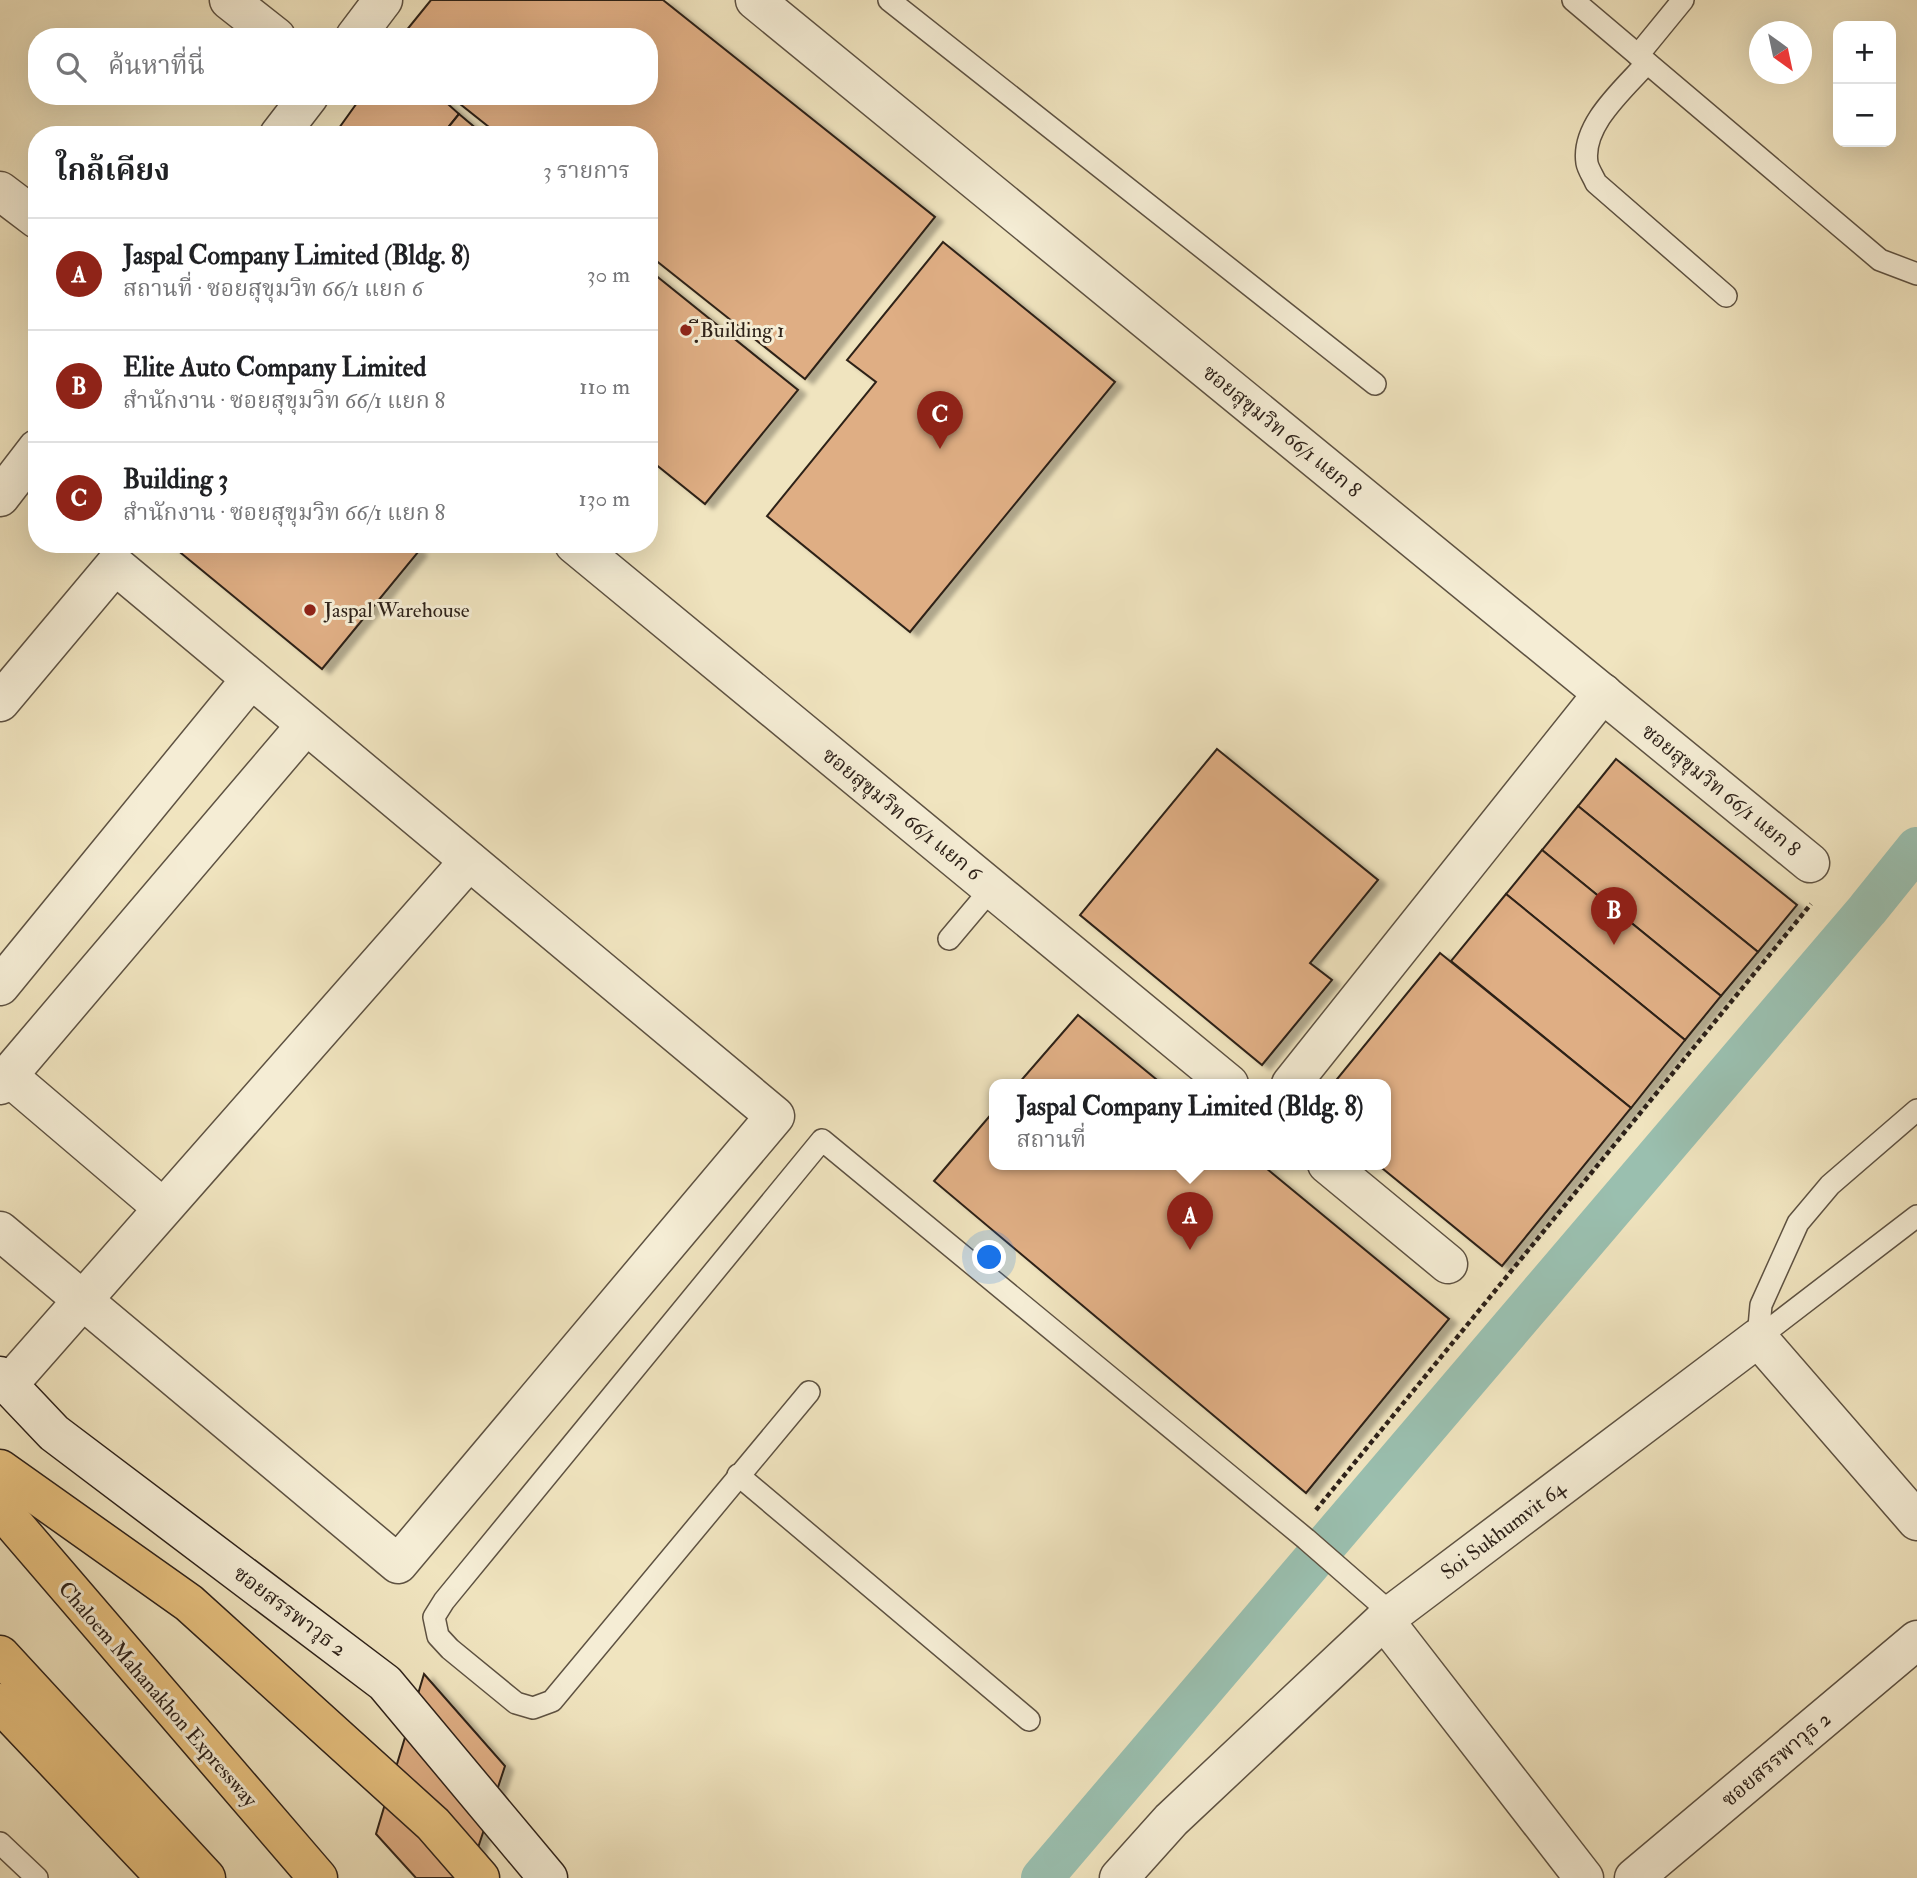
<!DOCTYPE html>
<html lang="th">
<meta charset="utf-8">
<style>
body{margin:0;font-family:"IM FELL Double Pica","Noto Serif Thai",serif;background:#f6f6f6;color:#202124}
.controls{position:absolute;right:21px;top:21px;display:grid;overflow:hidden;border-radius:14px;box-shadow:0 7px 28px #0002}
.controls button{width:63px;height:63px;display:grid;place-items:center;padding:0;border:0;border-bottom:2px solid #e0e0e0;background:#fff;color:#202124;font:35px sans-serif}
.compass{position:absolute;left:1749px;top:21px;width:63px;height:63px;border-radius:50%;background:#fff;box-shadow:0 7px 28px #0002;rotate:147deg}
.you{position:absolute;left:990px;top:1258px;width:24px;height:24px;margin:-18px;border:5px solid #fff;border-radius:50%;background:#1a73e8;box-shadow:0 0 0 10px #1a73e833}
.badge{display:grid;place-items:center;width:46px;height:46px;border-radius:50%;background:#8f2418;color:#fff;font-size:23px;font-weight:700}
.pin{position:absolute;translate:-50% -58px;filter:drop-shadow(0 2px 4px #0008)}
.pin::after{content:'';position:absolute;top:37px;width:24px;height:21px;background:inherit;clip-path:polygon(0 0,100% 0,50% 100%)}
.popup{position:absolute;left:989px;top:1079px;width:402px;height:91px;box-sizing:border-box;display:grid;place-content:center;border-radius:14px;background:#fff;filter:drop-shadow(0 2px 5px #0005);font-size:23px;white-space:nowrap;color:#757577}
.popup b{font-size:26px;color:#202124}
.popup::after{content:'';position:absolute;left:50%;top:100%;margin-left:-14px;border:14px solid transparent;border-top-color:#fff}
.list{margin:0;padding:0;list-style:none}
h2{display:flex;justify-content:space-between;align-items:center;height:91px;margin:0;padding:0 28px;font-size:30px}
h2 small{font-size:23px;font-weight:400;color:#757577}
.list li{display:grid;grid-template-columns:46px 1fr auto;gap:21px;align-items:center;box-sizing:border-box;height:112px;padding:0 28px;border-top:2px solid #e0e0e0}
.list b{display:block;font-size:26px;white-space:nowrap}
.list p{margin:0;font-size:23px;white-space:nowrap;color:#757577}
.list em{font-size:23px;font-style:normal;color:#757577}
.icon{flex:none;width:38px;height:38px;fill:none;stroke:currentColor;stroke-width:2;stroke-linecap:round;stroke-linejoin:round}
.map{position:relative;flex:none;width:1917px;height:1878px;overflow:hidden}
.search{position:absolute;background:#fff;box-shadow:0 7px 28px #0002;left:28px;top:28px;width:630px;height:77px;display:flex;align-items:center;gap:18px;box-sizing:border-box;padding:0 24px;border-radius:28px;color:#757577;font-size:26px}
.panel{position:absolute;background:#fff;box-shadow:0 7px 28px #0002;left:28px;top:126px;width:630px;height:427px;border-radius:28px}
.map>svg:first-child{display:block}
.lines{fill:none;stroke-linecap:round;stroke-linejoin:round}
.canal{stroke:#9abfaf;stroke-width:42}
.building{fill:#dfae84;stroke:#2d2119;stroke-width:2;filter:url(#shadow)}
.lane-casing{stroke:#5e5242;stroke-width:24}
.street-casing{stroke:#5e5242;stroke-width:41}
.secondary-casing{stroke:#2d2119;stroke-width:41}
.highway-casing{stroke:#2d2119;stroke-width:41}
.path{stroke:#2d2119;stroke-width:4.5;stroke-dasharray:5 3.5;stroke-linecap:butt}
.lane{stroke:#f5edd5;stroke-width:21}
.street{stroke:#f5edd5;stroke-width:38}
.secondary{stroke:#f5edd5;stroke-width:38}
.highway{stroke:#e8c280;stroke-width:38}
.poi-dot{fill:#8f2418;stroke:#f5edd5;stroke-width:2.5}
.labels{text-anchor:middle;stroke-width:6;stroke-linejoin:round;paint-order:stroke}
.poi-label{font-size:21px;fill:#2d2119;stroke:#f5edd5;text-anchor:start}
.street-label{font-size:21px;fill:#2d2119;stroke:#f5edd5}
</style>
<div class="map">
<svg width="1917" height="1878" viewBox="0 0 1917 1878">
<defs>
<filter id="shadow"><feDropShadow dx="8" dy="4.5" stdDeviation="2" flood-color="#0004"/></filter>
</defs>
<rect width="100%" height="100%" fill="#f0e4bf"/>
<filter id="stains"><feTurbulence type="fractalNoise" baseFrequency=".00286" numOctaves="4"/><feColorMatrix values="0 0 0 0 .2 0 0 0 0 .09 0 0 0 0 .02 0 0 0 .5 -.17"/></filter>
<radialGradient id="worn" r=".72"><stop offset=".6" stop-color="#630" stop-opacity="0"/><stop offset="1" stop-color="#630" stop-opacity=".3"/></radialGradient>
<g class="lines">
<polyline class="canal" points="1042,1878 1867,910 1917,848"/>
</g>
<g class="building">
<polygon points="431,0 663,0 935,217 805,379 649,255 649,135 499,135 450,96 649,96 649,37 401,37"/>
<polygon points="362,96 439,96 459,114 442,135 334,135"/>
<polygon points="459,114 484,135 442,135"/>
<polygon points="943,242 1115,382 910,632 767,516 876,382 847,360"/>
<polygon points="649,270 798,390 705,504 649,459"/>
<polygon points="170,544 410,544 419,551 322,669"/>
<polygon points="1217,749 1378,880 1310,963 1332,980 1262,1065 1080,915"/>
<polygon points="1616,759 1797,905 1758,952 1578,806"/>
<polygon points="1578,806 1758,952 1721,996 1542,850"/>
<polygon points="1542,850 1721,996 1685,1040 1506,894"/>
<polygon points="1506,894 1685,1040 1631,1108 1451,961"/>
<polygon points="1440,953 1631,1108 1502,1266 1377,1164 1386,1164 1386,1084 1333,1084"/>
<polygon points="1078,1015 1162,1084 1018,1084"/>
<polygon points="994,1111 994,1164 1261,1164 1449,1319 1306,1493 934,1181"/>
<polygon points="424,1674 505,1766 468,1878 416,1878 376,1834"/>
</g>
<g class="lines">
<defs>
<g id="lane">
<polyline points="889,0 1375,384"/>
<polyline points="1573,0 1880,260 1917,274"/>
<polyline points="1638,55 1683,0"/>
<path d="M1647 63C1624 89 1581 125 1587 163 1588 169 1593 176 1596 183L1726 296"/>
<polyline points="949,939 992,888"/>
<polyline points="1758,1338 1761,1305 1798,1223 1830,1185 1917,1110"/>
<polyline points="1758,1338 1917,1216"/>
<polyline points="809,1392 552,1701 533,1708 516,1703 450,1649 438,1636 434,1617 444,1601 822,1140 1306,1539 1392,1614"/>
<polyline points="738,1475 1029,1720"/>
<polyline points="0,1843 37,1878"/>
</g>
<g id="street">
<polyline points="229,0 276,37"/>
<polyline points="755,0 1810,863"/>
<polyline points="355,37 383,0"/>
<polyline points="279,135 309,96"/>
<polyline points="0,191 37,219"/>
<polyline points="0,497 37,449"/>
<polyline points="574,544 1229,1084"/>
<polyline points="0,702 115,565 775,1116 398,1564 0,1231"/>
<polyline points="0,986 251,679"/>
<polyline points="8,1076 163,1208"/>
<polyline points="1291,1084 1603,693"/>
<polyline points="0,1085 306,725"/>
<polyline points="1327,1164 1448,1264"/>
<polyline points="8,1385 469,861"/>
<polyline points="1384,1620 1584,1878"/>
<polyline points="1119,1878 1171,1820 1384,1620 1758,1338 1917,1521"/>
<polyline points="1634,1878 1917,1640"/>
</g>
<polyline id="secondary" points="0,1376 54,1433 385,1683 548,1878"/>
<g id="highway">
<polyline points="0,1469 189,1603 433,1824 480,1878"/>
<polyline points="0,1508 318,1878"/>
<polyline points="0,1655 206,1878"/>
<polyline points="0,1703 166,1878"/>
</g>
</defs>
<use href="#lane" class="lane-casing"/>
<use href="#street" class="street-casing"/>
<use href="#secondary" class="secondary-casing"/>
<use href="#highway" class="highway-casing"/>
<polyline class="path" points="1316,1510 1811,904"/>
<use href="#lane" class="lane"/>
<use href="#street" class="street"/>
<use href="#secondary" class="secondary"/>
<use href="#highway" class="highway"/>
</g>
<g class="poi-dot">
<circle cx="686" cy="330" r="7"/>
<circle cx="310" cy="610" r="7"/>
</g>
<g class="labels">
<g class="poi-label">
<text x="700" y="337">ฺีBuilding 1</text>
<text x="324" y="617">Jaspal Warehouse</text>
</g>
<g class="street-label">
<text transform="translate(1282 431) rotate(39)" y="7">ซอยสุขุมวิท 66/1 แยก 8</text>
<text transform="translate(1721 790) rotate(39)" y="7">ซอยสุขุมวิท 66/1 แยก 8</text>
<text transform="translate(902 814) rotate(39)" y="7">ซอยสุขุมวิท 66/1 แยก 6</text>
<text transform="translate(1503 1530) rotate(-37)" y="7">Soi Sukhumvit 64</text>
<text transform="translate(290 1611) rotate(37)" y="7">ซอยสรรพาวุธ 2</text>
<text transform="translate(158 1694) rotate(49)" y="7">Chaloem Mahanakhon Expressway</text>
<text transform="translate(1776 1759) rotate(-40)" y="7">ซอยสรรพาวุธ 2</text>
</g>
</g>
<rect width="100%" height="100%" filter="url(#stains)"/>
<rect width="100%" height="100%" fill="url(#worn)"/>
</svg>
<div class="controls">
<button>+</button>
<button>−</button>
</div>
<svg class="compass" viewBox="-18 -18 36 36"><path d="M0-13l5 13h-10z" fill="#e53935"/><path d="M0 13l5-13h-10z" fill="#757577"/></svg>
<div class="you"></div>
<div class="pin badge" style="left:1190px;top:1250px">A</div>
<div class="popup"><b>Jaspal Company Limited (Bldg. 8)</b>สถานที่</div>
<div class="pin badge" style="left:1614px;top:945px">B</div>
<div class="pin badge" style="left:940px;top:449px">C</div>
<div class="search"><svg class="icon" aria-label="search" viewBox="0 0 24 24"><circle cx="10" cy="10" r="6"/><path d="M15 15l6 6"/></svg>ค้นหาที่นี่</div>
<section class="panel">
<h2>ใกล้เคียง<small>3 รายการ</small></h2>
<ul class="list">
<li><span class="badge">A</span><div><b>Jaspal Company Limited (Bldg. 8)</b><p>สถานที่ · ซอยสุขุมวิท 66/1 แยก 6</p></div><em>30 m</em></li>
<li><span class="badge">B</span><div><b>Elite Auto Company Limited</b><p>สำนักงาน · ซอยสุขุมวิท 66/1 แยก 8</p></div><em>110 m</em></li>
<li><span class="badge">C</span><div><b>Building 3</b><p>สำนักงาน · ซอยสุขุมวิท 66/1 แยก 8</p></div><em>130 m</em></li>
</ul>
</section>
</div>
